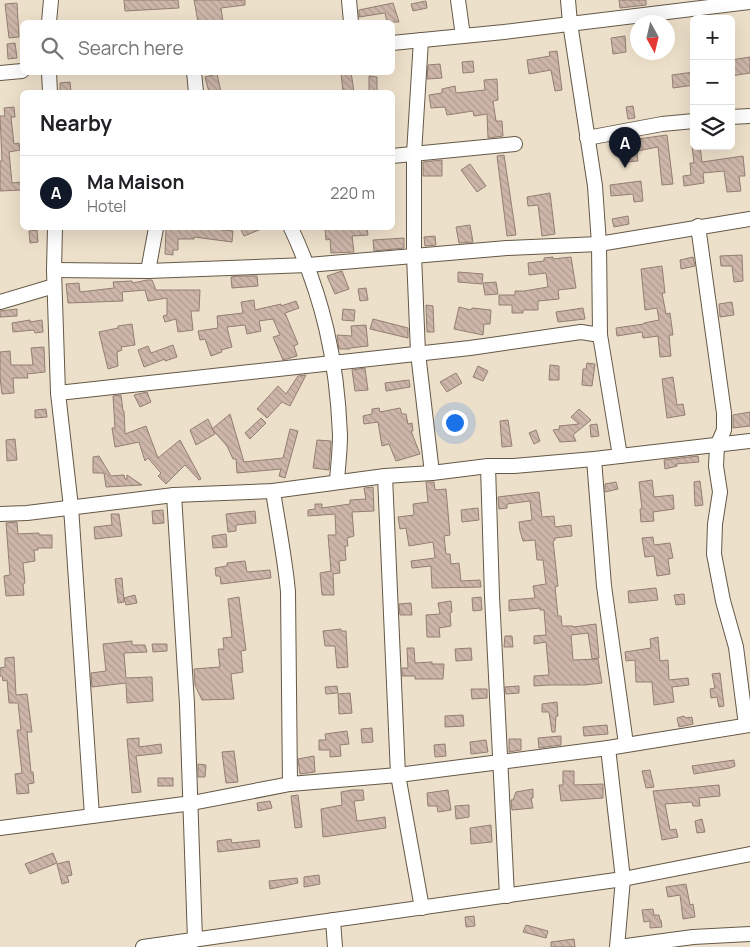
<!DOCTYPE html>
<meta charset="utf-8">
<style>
body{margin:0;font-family:Manrope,sans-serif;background:#f2f2f2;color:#202124}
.controls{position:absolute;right:15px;top:15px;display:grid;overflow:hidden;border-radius:8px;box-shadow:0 5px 20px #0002}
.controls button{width:45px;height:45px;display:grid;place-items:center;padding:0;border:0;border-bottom:1px solid #e0e0e0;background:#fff;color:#202124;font:25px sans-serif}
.compass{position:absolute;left:630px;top:15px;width:45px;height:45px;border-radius:50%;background:#fff;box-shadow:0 5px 20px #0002;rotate:172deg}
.you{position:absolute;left:454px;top:422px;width:18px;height:18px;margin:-12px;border:4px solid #fff;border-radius:50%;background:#1a73e8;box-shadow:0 0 0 8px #1a73e833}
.badge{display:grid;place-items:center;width:32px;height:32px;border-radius:50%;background:#111827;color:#fff;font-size:16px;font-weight:700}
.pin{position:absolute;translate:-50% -41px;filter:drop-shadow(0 1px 2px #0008)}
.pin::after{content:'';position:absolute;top:26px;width:18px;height:15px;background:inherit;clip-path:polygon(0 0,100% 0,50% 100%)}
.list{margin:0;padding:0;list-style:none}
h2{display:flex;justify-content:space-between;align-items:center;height:65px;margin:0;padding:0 20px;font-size:21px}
h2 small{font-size:16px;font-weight:400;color:#757577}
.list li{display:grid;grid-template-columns:32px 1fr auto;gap:15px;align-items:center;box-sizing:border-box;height:75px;padding:0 20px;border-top:1px solid #e0e0e0}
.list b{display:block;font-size:19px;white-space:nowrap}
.list p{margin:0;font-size:16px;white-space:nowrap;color:#757577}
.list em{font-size:16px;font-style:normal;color:#757577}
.icon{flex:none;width:28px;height:28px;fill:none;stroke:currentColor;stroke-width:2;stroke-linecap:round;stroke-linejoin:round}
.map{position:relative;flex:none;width:750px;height:947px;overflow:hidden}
.search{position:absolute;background:#fff;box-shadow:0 5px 20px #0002;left:20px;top:20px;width:375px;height:55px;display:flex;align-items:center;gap:12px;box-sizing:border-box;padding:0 18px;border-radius:8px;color:#757577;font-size:19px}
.panel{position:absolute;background:#fff;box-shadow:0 5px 20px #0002;left:20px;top:90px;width:375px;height:140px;border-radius:8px}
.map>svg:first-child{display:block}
.building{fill:url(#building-back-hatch);stroke:#937e72}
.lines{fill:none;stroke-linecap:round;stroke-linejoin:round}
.minor-casing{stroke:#645947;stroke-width:16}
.minor{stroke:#fff;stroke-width:14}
</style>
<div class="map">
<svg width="750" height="947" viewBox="0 0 750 947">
<defs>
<pattern id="building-back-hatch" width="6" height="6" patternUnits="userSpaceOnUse" patternTransform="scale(1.25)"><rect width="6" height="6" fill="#cdb6a9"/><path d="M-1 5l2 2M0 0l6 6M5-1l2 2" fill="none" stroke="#b09c91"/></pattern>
</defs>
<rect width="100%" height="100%" fill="#ede0ca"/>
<g class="building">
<polygon points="124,0 178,0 179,8 125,11"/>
<polygon points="194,0 245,0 245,5 221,8 223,22 198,22"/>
<polygon points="619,0 646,0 646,5 620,8"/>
<polygon points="426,1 427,8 413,11 411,4"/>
<polygon points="17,3 19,37 9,38 5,4"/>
<polygon points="393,3 399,22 387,22 385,13 359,17 359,10"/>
<polygon points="625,36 626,52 613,54 611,38"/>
<polygon points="15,43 17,58 8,59 7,44"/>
<polygon points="557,51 562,90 555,91 551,70 529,74 527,60 550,56 549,52"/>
<polygon points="750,57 750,73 731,76 731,60"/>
<polygon points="473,61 474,72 463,73 462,62"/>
<polygon points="440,64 442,78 427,79 428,65"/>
<polygon points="341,72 351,72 354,92 343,92"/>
<polygon points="694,72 694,85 673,88 672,75"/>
<polygon points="217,74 221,92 209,92 205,77"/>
<polygon points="369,76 377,77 377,92 369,92"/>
<polygon points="497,79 498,100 493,101 496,121 502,121 503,136 488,138 487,114 474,116 473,111 447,115 445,107 431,108 429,95 442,93 442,89 455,86 456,93 485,90 484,80"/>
<polygon points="70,82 71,92 60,92 60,83"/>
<polygon points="633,106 635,118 628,119 626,107"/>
<polygon points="14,107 15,117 11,117 14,144 19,143 20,150 9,152 12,183 22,182 22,190 0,191 0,161 2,161 0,116 5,116 4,108"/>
<polygon points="667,135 673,184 662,185 658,147 637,151 638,161 626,162 623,141"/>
<polygon points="692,146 700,146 702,162 743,156 745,176 739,176 741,191 727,192 724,171 703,173 704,183 684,186 683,176 691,175 690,163 694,163"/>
<polygon points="504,155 516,235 507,236 497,156"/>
<polygon points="442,160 442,176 423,176 423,162"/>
<polygon points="470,164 486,186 477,192 461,170"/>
<polygon points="641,181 643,201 634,202 633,194 611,196 610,185"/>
<polygon points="550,193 555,234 542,236 538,205 528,206 527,197"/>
<polygon points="628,216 629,224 614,227 612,219"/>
<polygon points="470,225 473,242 459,243 456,227"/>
<polygon points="166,228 206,228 233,231 232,242 194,237 194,239 178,239 178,250 173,250 173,255 165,254"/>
<polygon points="240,228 264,228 244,236"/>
<polygon points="325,228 367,228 368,235 352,236 354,252 331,253 330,239 326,240"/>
<polygon points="37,230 38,242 30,243 29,231"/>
<polygon points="435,236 436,245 425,246 424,237"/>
<polygon points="404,238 404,248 374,251 373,240"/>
<polygon points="742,255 743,281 734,282 732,266 721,266 720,256"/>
<polygon points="553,257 553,259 571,257 576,288 558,290 559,299 538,301 538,310 523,310 523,313 512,313 512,305 499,305 499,295 515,295 515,291 524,291 548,287 546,273 529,275 528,263 544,261 544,258"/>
<polygon points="693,257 695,266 681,269 680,260"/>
<polygon points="662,266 665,293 662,293 666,314 670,313 673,335 669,335 671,356 660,357 658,336 643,338 642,332 617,336 616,328 644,324 644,323 659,320 657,308 645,310 641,269"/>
<polygon points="342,271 349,289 335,294 327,276"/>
<polygon points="458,272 483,274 482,284 458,282"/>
<polygon points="239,276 257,276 258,286 232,288 231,277"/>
<polygon points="147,280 152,280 156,290 200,290 199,311 191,311 193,330 178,332 176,319 165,322 163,316 167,315 167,298 148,301 145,290 122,292 123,301 68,303 66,284 79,283 80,292 114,288 113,282 132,281 133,283"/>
<polygon points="496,282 498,294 485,295 483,283"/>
<polygon points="366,288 368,300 360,301 358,289"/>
<polygon points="254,300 255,310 281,304 281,306 296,301 299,308 285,313 298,344 294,346 297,356 283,360 273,337 280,335 273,319 259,321 261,331 247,334 245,325 227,327 232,347 221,350 222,352 211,356 205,339 200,340 198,331 218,328 217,316 243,313 241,302"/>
<polygon points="732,302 734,315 720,317 719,304"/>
<polygon points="426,305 433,306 434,332 427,332"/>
<polygon points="459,307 471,310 472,308 491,310 490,324 484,324 483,335 454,329"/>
<polygon points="583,308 585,319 558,322 556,312"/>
<polygon points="17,309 17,316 0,317 0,311"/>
<polygon points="343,309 355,310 354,321 342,320"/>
<polygon points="373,319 408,328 408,338 370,329"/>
<polygon points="30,320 30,322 42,320 43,332 35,333 34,330 13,332 12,323"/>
<polygon points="132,324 135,345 121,347 122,350 117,352 118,366 108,369 99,332 118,328 118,326"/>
<polygon points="366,325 368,346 350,348 350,349 339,349 337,335 352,336 351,326"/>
<polygon points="173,345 177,357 165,361 165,359 144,367 138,350 148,346 151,353"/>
<polygon points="44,347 45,372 27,374 28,378 13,378 14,393 2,394 0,377 0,352 10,351 11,365 33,365 31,348"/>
<polygon points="587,363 595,364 592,386 582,385 583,369 586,369"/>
<polygon points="550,365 559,366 559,380 549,380"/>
<polygon points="478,366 488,371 483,381 473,377"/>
<polygon points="365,368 368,390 355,391 352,370"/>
<polygon points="456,373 462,383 447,392 440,382"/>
<polygon points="306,375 290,406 282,402 267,418 257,409 278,386 286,394 298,376"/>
<polygon points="673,377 677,405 683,404 685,415 667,418 662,379"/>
<polygon points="409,380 410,387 386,391 385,383"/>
<polygon points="147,392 151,402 140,407 134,395"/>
<polygon points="121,395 123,411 124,411 125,434 146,426 158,458 180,440 201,479 199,480 185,465 166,484 158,476 161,473 148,458 145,461 139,442 115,447 112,428 115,428 113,396"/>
<polygon points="379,408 380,412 400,408 402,414 406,414 408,424 412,423 413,431 411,431 420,454 396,461 389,444 382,446 378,422 364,424 363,416 372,414 372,409"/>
<polygon points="46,409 47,417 35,418 35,410"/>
<polygon points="579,409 591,420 573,435 576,441 560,442 553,430 560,429 559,426 579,424 571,417"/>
<polygon points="750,412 750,426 733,428 733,415"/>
<polygon points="230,414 244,462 283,458 290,429 298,431 285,478 279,476 281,469 237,473 236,459 233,459 227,446 212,429"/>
<polygon points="261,418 266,423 250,439 245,433"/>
<polygon points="208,419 215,434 196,445 190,430"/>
<polygon points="508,420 512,446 502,447 500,421"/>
<polygon points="597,424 599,436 591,437 590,425"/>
<polygon points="536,430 540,441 534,444 529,433"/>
<polygon points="15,439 17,460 7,461 6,440"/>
<polygon points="317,440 331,441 329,470 313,468"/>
<polygon points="99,456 111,476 124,475 125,479 127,479 127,475 142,485 106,487 104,473 93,473 93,457"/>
<polygon points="698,456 699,462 676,464 677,466 665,469 664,460"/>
<polygon points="652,480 654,497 673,495 674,509 653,512 654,521 641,522 640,509 642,509 639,482"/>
<polygon points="700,481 703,505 695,506 694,482"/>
<polygon points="426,482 434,482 435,490 446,489 450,535 444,536 446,554 450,554 451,564 459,563 461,581 480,580 481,587 432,588 431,566 412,568 411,561 435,558 433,542 409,546 406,528 400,529 398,517 414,515 413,504 428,502"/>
<polygon points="616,482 618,489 605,492 605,484"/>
<polygon points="373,487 374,511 352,512 354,536 347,538 348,546 345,546 346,560 339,561 340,573 333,574 334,595 322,595 320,573 331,571 328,535 336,535 335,514 308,516 308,510 315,509 315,504 322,504 322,508 350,504 350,500 366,499 364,488"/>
<polygon points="539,492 542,517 554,516 555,527 571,525 572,536 555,538 555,540 553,541 558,586 555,587 558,616 561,616 562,626 573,626 573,627 596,624 599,658 592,659 588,633 571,635 573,660 598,659 602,683 585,685 549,685 534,686 534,676 549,675 546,642 534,644 534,636 546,635 544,610 540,610 540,608 509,611 509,600 535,598 533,586 546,584 543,560 537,560 535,540 523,541 520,531 519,522 532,520 530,501 507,504 507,508 499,509 498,497"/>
<polygon points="478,508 479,520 462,522 461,510"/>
<polygon points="163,510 164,523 153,524 152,511"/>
<polygon points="255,511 256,523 236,525 236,531 228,532 226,514"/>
<polygon points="111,514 119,514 122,536 95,539 94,527 112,525"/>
<polygon points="17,522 18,534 39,533 39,535 52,535 52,548 38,548 38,550 34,550 35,561 23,563 25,583 23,584 24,595 6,596 4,576 10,575 6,523"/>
<polygon points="226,534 227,547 213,548 212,536"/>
<polygon points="653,537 654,545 670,543 673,558 668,559 670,574 657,576 654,556 645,557 642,538"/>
<polygon points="245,561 247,572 270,570 271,578 221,584 220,576 216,576 215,568 227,566 227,563"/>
<polygon points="122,578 124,602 118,603 115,579"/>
<polygon points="656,588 658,600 629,603 628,591"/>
<polygon points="684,594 685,604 676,605 674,595"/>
<polygon points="135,595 137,603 126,605 124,598"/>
<polygon points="239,597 246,650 241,651 243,672 231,674 234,699 202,700 195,685 194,669 220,667 218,649 224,649 223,638 232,637 228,599"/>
<polygon points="481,597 482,610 473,611 472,598"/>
<polygon points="451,601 452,612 450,613 451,626 439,628 440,637 427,637 426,615 440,614 438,603"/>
<polygon points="411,603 412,615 400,615 399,604"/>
<polygon points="341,629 341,631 346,631 348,667 337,668 335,646 325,646 323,631"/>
<polygon points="505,636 512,636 513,647 504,647"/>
<polygon points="658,637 660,661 668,660 669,680 688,678 689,685 672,687 674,702 654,705 652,682 636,682 635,660 626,661 625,652 651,648 650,639"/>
<polygon points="132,641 132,645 145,645 147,652 124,653 126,678 152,677 153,701 127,703 126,683 92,687 91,673 106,671 103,644"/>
<polygon points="152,644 167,644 167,651 153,652"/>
<polygon points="407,648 414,648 415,663 432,662 432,664 444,664 443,679 415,679 415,676 402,676 402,668 408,668"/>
<polygon points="471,648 472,660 456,661 455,649"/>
<polygon points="14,657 16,695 27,694 32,732 27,732 31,772 33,772 34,783 28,784 29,793 17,794 15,774 22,773 17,730 21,730 18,703 9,703 7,680 3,681 2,676 0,676 0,668 5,667 5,658"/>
<polygon points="720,673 724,706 719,707 717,697 711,698 710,689 715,688 712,674"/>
<polygon points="337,686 338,693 326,694 325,687"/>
<polygon points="519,686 519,693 506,694 505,687"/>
<polygon points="471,689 487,689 487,698 472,699"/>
<polygon points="350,693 352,713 339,714 338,694"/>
<polygon points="557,702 558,716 556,716 555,732 552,732 549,712 542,712 542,704"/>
<polygon points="463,715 464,726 445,727 445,716"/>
<polygon points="684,716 685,718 692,717 693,724 679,727 677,718"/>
<polygon points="607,725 608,734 584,736 583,727"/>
<polygon points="372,728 373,742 362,743 361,729"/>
<polygon points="347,731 349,744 340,745 341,756 330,757 330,750 319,750 319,740 326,740 325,734"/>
<polygon points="561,736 561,745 539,748 538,738"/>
<polygon points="139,738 139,747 161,744 162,753 136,756 141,792 132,793 127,739"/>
<polygon points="509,739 521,739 521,750 509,752"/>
<polygon points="486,740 488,752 471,754 470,742"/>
<polygon points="445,744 446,756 435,757 434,745"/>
<polygon points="234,751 238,782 226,783 222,752"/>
<polygon points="314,756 315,772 300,774 298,759"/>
<polygon points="734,760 735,766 730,768 694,774 692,766"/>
<polygon points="198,764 206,765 205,777 198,777"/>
<polygon points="650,770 654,787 646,788 642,771"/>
<polygon points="563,771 574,771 574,785 603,784 603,798 561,801 559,785 563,785"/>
<rect x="158" y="778" width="15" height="8"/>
<polygon points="719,785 720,796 699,798 700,806 693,806 692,802 665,804 670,830 676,829 678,837 662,840 653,791"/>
<polygon points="533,789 533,798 531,798 533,808 512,810 511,800 513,800 516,792"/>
<polygon points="352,790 363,790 364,800 354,801 357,821 385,817 386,828 323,837 321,809 342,805 341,792"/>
<polygon points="448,790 451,810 438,812 437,806 428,806 427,793"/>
<polygon points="298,795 302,827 295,828 291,796"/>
<polygon points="270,801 272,808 258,811 257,803"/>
<polygon points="469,805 469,817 456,819 455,806"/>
<polygon points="702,819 705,832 697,833 695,821"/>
<polygon points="491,825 492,842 471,844 470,828"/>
<polygon points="231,839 232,843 259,840 260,847 218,852 217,841"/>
<polygon points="53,853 57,863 30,874 25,864"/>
<polygon points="69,861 72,875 67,876 69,882 62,884 57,864"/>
<polygon points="319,875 320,884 304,887 304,877"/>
<polygon points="297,878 298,883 270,889 269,881"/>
<polygon points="686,884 690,905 693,904 695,917 683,919 680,895 668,897 666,887"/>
<polygon points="653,909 654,915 659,915 660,920 661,920 662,927 650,928 650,921 644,922 642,910"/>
<polygon points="474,916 475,926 466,927 465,917"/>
<polygon points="526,925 548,931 546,938 523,932"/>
<polygon points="574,939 575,947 551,947 551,942"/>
</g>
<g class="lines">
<defs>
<g id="minor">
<polyline points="349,0 351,22"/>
<polyline points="458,0 463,36"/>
<polyline points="568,0 570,23 595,186 599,244 600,335 620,456"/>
<polyline points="49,22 51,0"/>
<polyline points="421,40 414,154 414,255 418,353 432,473"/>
<polyline points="392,43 504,32 750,2"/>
<polyline points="49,72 50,92"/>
<polyline points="194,72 196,92"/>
<polyline points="0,73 22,71"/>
<polyline points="731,117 750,116"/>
<polyline points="587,138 662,124 694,121"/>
<polyline points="392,156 515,144"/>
<polyline points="698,226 724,413 724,430 717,446 716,466 720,492 715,524 714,554 723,601 736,647 746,725"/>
<polyline points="55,228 54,270 58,393 71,507 92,816"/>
<path d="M291 228C323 297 337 359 340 435 340 451 338 466 337 481"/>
<polyline points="54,270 148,271 308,265 507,248 599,244 750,219"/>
<polyline points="148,271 156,228"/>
<polyline points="0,302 54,286"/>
<polyline points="58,393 470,348 581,332 600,335"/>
<polyline points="594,459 604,586 626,744"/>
<polyline points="488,466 492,596 507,896"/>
<polyline points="385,476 398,775 422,908"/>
<path d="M273 491C278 525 285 558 288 592L290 784"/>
<polyline points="174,495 187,704 195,940"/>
<polyline points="0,514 27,513 174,495 273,491 385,476 432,473 488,466 514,466 594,459 750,441"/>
<polyline points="608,748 623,879 617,947"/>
<polyline points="0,828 192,803 290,784 398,775 500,762 608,748 750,725"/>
<polyline points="333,920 335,947"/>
<polyline points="143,947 623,879 750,854"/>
<polyline points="619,947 693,937 750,934"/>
</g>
</defs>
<use href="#minor" class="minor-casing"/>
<use href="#minor" class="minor"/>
</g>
</svg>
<div class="controls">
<button>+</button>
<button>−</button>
<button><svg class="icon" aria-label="layers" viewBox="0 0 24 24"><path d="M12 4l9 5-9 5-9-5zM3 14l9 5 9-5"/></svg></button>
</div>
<svg class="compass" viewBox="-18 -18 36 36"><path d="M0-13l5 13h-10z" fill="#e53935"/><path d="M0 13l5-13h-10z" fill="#757577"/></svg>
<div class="you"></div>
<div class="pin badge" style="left:625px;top:168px">A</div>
<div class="search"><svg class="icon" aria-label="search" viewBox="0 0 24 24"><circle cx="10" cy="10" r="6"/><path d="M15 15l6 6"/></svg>Search here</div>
<section class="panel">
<h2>Nearby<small></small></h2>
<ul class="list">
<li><span class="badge">A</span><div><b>Ma Maison</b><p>Hotel</p></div><em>220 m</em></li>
</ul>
</section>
</div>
